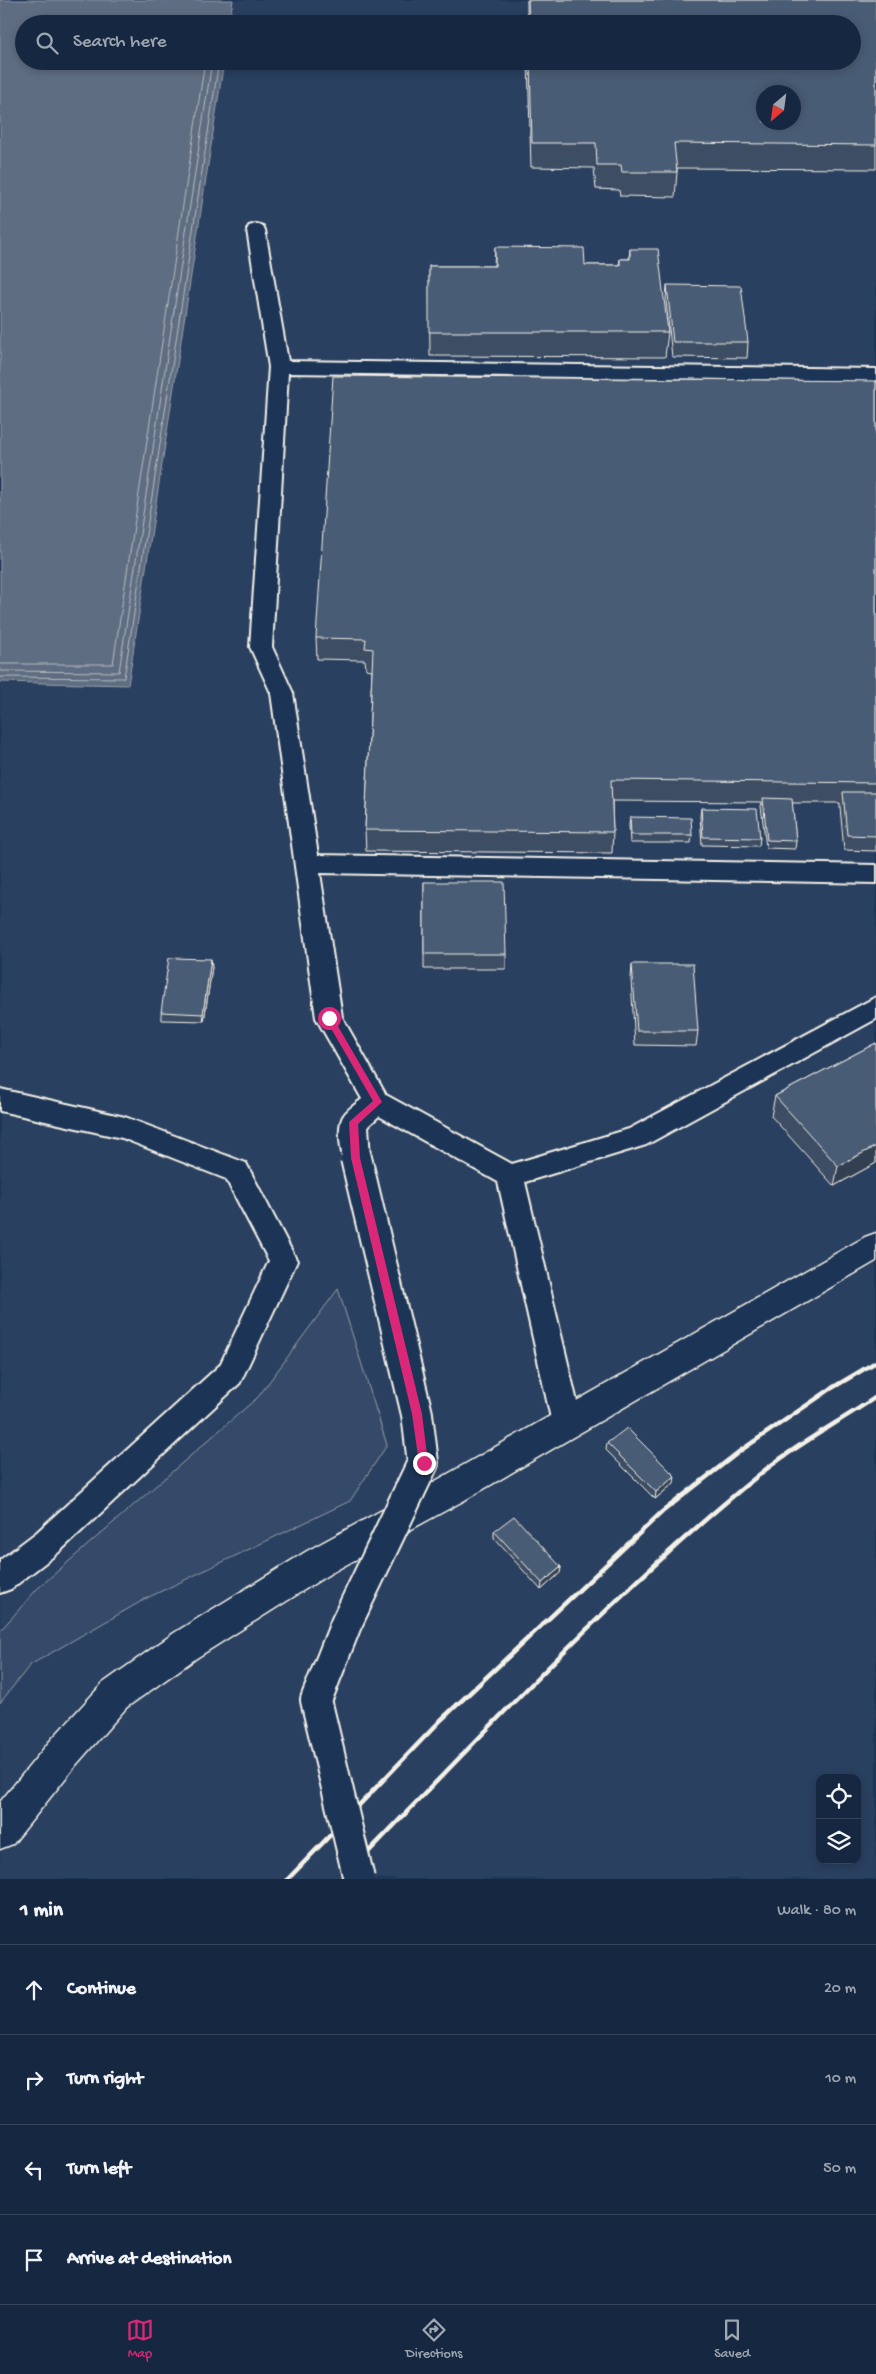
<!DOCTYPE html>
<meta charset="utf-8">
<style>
body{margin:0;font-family:"Gochi Hand",sans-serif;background:#23344c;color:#f1f3f6}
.controls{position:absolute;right:15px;bottom:15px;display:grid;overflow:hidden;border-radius:10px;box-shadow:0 2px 8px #0003}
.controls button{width:45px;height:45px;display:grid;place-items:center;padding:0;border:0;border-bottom:1px solid #35445a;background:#162841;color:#f1f3f6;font:25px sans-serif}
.compass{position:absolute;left:756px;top:85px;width:45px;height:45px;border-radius:50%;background:#162841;box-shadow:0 2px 8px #0003;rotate:209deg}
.stop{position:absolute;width:15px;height:15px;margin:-11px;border:4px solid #db2777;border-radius:50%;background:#fff}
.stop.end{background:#db2777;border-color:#fff;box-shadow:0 1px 5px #0008}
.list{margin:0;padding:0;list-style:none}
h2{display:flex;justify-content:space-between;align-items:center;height:65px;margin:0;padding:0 20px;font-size:21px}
h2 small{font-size:16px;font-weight:400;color:#9ea6b1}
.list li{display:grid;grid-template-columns:32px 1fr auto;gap:15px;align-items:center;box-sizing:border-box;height:90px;padding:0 20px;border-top:1px solid #35445a}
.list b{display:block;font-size:19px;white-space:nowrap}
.list em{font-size:16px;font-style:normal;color:#9ea6b1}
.icon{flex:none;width:28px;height:28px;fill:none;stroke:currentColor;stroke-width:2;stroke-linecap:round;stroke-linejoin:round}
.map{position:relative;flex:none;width:876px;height:1879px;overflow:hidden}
.search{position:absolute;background:#162841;box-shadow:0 2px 8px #0003;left:15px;right:15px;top:15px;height:55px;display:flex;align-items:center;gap:12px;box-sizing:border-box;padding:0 18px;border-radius:28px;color:#9ea6b1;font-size:19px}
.sheet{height:425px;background:#162841}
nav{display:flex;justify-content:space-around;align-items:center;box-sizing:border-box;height:70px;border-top:1px solid #35445a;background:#162841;font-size:14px;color:#9ea6b1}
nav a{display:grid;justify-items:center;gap:2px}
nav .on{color:#db2777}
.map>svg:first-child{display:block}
.built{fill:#2a4060;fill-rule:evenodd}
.green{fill:#354a67;stroke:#949ea8}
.water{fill:#5e6d82;stroke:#9aa2ab}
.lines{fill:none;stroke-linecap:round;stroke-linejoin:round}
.shore{stroke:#b8bcbf;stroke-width:1}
.service-casing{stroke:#f4f1e8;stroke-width:4}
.tertiary-casing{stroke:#f4f1e8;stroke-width:3}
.service{fill:#1d3557;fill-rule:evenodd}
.tertiary{fill:#1d3557;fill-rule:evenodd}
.rail{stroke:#f4f1e8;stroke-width:4.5}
.service-bridge-casing{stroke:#f4f1e8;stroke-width:34;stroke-linecap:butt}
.service-bridge{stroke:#1d3557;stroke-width:30}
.wall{fill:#3e4e64;stroke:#f4f1e8}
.shaded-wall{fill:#324051;stroke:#f4f1e8}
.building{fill:#485b74;stroke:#f4f1e8;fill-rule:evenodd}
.route{fill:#db2777}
</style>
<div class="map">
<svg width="876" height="1879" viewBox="0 0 876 1879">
<rect width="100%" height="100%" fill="#1d3557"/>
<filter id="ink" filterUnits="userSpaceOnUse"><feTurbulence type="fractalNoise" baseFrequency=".02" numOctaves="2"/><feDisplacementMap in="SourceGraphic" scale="10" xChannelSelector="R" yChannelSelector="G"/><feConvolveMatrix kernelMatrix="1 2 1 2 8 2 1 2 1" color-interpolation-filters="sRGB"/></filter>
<g filter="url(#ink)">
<path class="built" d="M233 0H876V1879H0V682L128 685 224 61H852V24H229ZM764 92H794V122H764ZM820 1778H857V1860H820Z"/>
<polygon class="green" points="338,1289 387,1445 350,1501 147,1598 30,1665 0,1703 0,1631 37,1589 258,1397"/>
<polygon class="water" points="0,0 233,0 229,24 24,24 24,61 224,61 128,685 0,682"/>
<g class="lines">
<g class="shore">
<polyline points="0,664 113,664 205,61"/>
<polyline points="0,671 119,672 212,61"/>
<polyline points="0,677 124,678 219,61"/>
</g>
<defs>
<g id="service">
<path d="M256 224 263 226 265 230 288 361 876 369V381L288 373 272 647 293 693 318 855 876 865V883L320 873 342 1017 386 1095 512 1164 629 1129 876 997V1019L646 1145 525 1182 582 1423 577 1432 567 1436 557 1432 552 1423 498 1182 379 1116 368 1126 370 1158 366 1166 356 1169 346 1166C341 1155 336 1126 344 1115 348 1109 356 1104 362 1099L316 1018 271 693 250 647 269 367 247 230 249 226Z"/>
<polygon points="0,1089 125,1117 246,1163 297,1261 240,1383 59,1552 11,1589 0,1593 0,1560 37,1532 220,1365 269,1261 226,1179 122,1138 0,1111"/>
</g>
<polygon id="tertiary" points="876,1233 876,1261 463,1501 331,1573 198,1657 127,1707 76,1765 13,1844 0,1849 0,1802 50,1741 103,1683 174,1633 307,1551 439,1479 865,1237"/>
</defs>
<use href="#service" class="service-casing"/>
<use href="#tertiary" class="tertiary-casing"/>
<use href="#service" class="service"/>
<use href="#tertiary" class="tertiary"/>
<g class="rail">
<polyline points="288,1879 441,1720 662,1512 740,1451 832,1388 876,1362"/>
<path d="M342 1879C477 1741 609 1596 760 1474 794 1446 839 1422 876 1397"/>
</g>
<defs>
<polyline id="service-bridge" points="356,1158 417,1414 423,1463 346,1624 316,1700 359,1879"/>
</defs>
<use href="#service-bridge" class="service-bridge-casing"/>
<use href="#service-bridge" class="service-bridge"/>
</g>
<g class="wall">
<polygon points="527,0 876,0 876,169 677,168 677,172 675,197 620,196 619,190 596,189 594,168 531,167 528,61 852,61 852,24 527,24"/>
<polygon points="495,247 585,265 619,265 620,259 629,259 630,249 668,332 665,357 430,356 429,266 494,266"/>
<polygon points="667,285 748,342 747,358 672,357 666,300"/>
<polygon points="876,381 876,851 844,850 840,807 840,803 792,803 796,841 795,849 766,848 761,806 762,802 612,801 613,832 612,853 366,851 365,830 372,670 366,669 365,660 317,659 316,638"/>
<polygon points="701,808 760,838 759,846 702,845 700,816"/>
<polygon points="630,817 692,835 691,843 630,843 629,825"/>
<polygon points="424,882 506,954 506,969 424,969"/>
<polygon points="632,964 698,1031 696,1046 635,1045 631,979"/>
<polygon points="212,967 204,1021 162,1020 161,1012"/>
<polygon points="876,1043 876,1163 834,1186 771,1116 775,1096"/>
<polygon points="607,1443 674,1483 655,1499 606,1450"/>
<polygon points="494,1531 561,1567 560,1573 541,1590 494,1538"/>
</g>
<g class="shaded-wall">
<polygon points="211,959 212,967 204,1021 203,1014"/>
<polygon points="876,1146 876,1163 834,1186 838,1166"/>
<polygon points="675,1476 674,1483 655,1499 656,1492"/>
<polygon points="561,1567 560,1573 541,1590 542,1583"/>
</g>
<g class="building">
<path d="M528 0H876V145L674 143 677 172H622L621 165H597L596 143H532L530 61H852V24H529ZM764 92H794V122H764Z"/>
<polygon points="495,247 584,248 585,265 620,265 620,259 630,259 630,249 658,249 668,332 429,332 429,266 495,266"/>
<polygon points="667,285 741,286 748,342 673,342"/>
<polygon points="333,376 876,381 876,783 611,780 613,832 365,830 373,649 365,648 366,639 316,638"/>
<polygon points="843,792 876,792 876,836 847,835"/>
<polygon points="763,798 792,799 796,841 767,840"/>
<polygon points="701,808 757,809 760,838 703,837"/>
<polygon points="630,817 691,818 692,835 631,835"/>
<polygon points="424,882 504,882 506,954 424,954"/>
<polygon points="169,958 211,959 203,1014 161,1012"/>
<polygon points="632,964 693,964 698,1031 637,1031"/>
<polygon points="876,1043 876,1146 838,1166 775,1096"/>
<polygon points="627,1428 675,1476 656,1492 607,1443"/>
<polygon points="514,1516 561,1567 542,1583 494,1531"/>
</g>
</g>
<polygon class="route" points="329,1015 332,1016 382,1102 358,1124 360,1158 422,1414 428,1463 424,1467 419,1463 412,1414 351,1158 349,1122 373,1101 325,1018"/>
</svg>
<div class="controls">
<button><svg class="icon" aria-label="locate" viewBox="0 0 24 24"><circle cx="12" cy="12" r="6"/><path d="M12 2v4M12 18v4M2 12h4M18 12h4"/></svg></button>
<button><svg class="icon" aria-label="layers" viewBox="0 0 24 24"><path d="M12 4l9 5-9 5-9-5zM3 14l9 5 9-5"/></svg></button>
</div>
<svg class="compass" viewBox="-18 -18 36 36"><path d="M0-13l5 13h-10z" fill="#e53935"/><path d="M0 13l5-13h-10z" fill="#9ea6b1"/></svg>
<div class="stop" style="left:329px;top:1018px"></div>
<div class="stop end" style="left:424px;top:1463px"></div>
<div class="search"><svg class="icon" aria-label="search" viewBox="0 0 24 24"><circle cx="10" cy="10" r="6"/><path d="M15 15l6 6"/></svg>Search here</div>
</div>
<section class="sheet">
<h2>1 min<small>Walk · 80 m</small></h2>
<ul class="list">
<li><svg class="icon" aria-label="ahead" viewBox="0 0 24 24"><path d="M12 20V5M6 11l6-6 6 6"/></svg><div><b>Continue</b></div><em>20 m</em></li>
<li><svg class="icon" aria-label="right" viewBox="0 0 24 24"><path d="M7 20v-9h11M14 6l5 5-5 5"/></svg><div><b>Turn right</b></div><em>10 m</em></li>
<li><svg class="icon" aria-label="left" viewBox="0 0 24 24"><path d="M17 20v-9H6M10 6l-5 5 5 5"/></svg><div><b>Turn left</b></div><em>50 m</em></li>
<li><svg class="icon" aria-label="arrive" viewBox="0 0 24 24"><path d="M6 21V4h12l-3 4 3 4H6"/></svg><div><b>Arrive at destination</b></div></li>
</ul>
</section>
<nav>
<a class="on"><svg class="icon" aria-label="map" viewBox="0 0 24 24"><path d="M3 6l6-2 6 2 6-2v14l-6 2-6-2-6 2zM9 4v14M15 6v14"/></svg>Map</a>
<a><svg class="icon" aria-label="directions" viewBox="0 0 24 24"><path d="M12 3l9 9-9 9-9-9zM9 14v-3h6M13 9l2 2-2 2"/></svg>Directions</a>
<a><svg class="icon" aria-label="saved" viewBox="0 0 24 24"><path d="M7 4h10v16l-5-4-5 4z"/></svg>Saved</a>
</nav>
